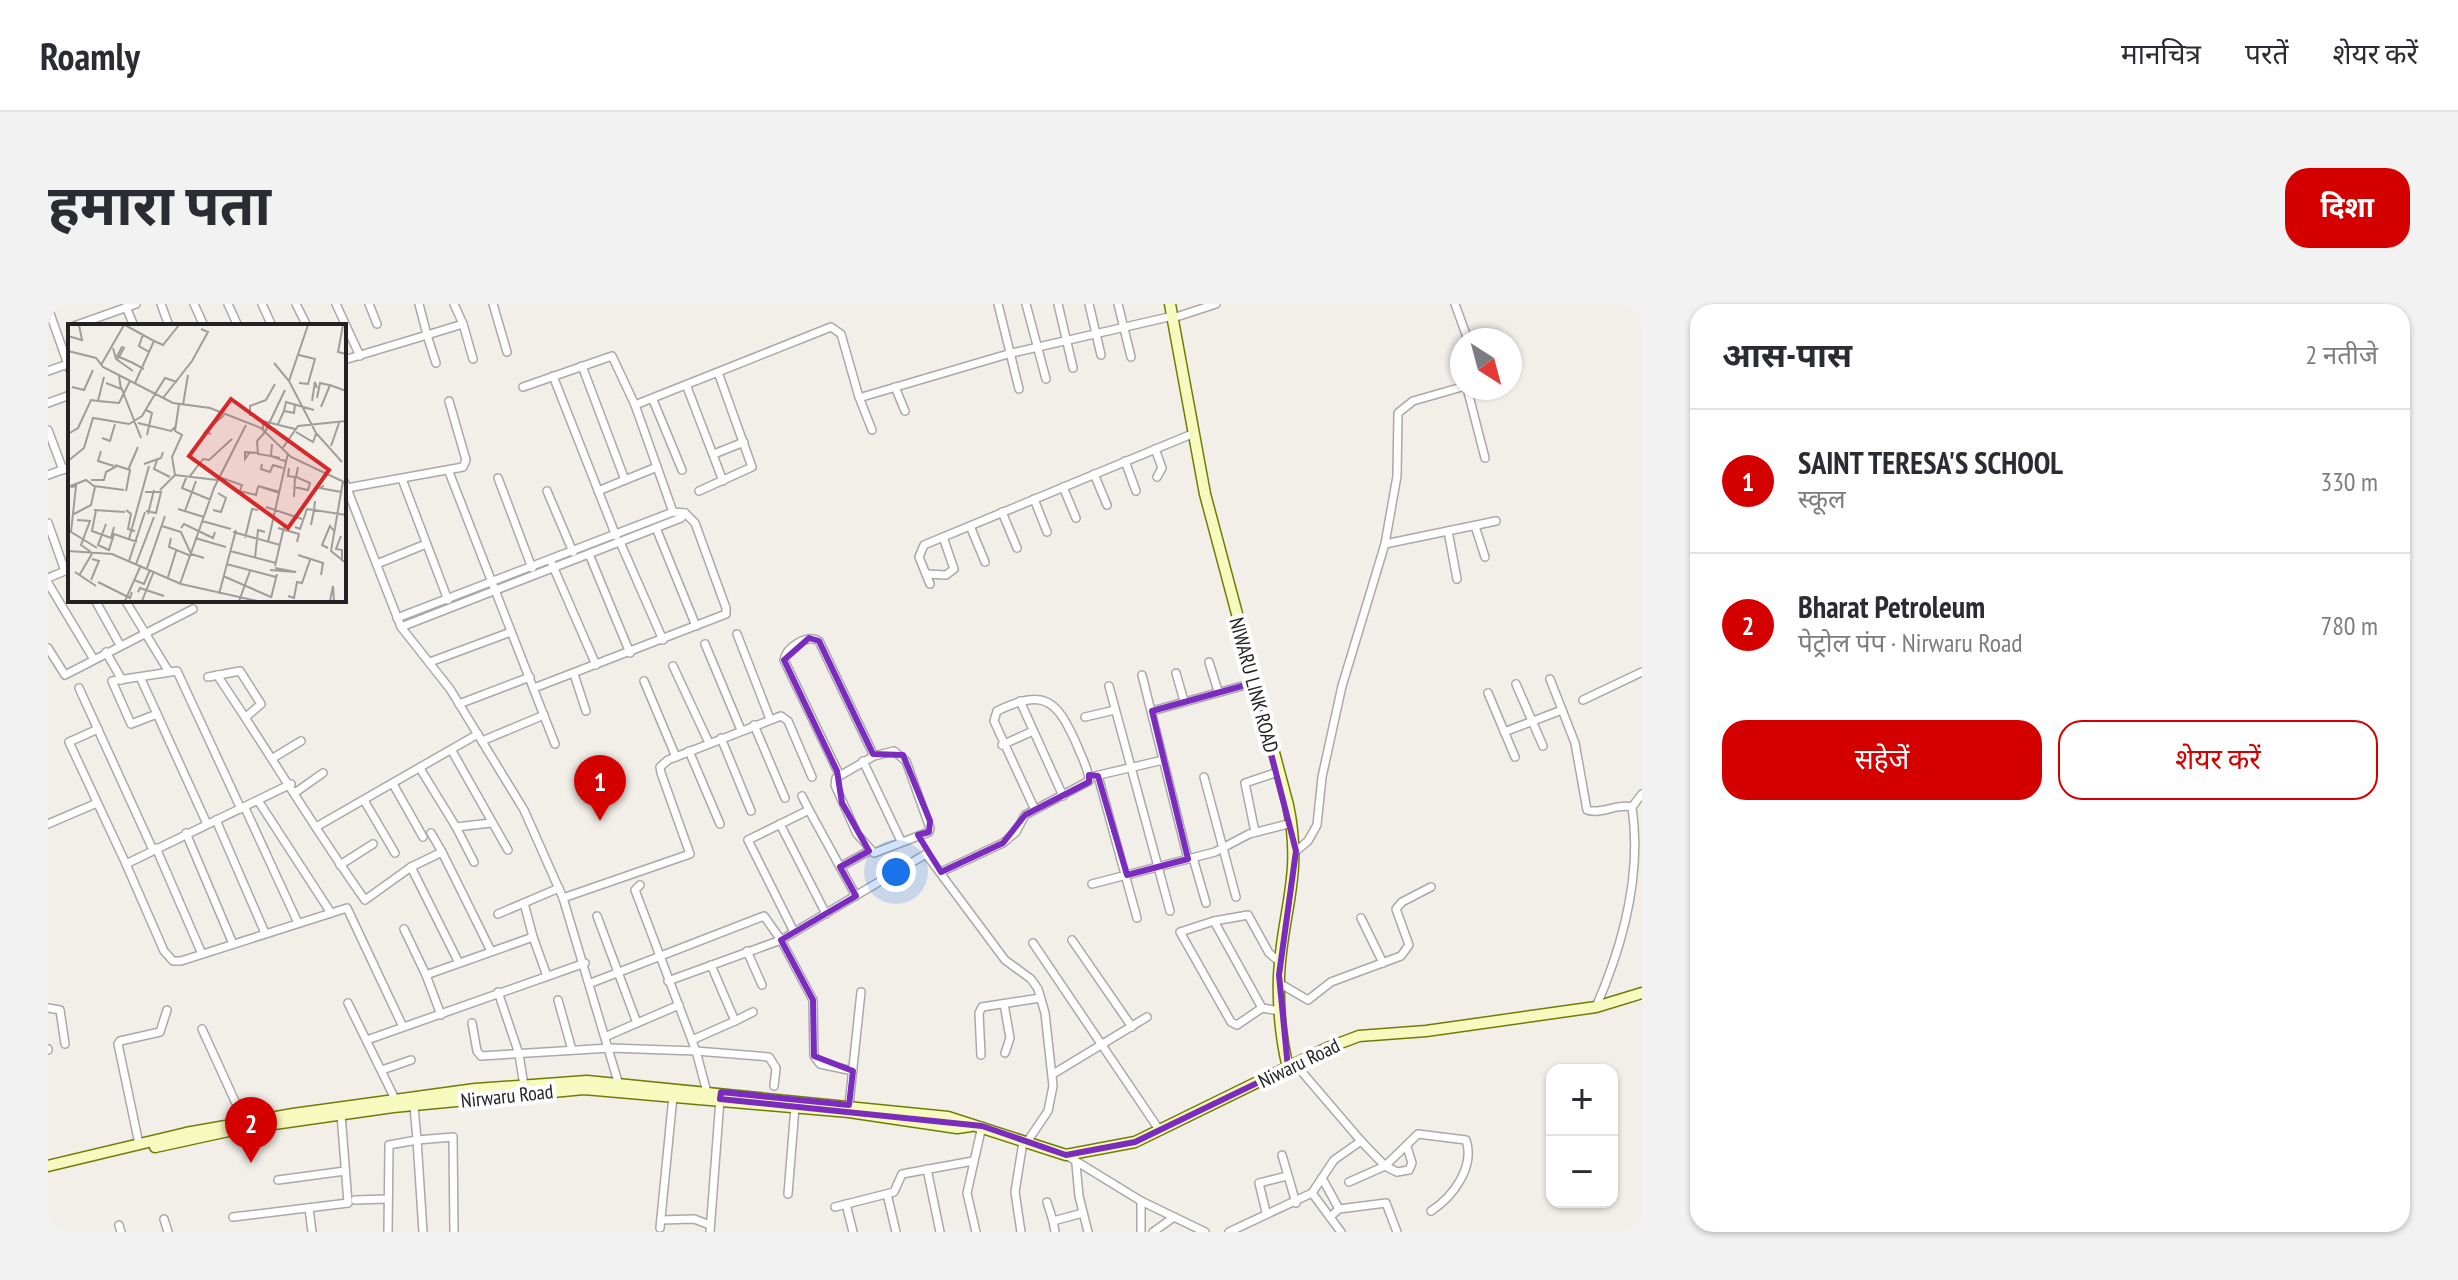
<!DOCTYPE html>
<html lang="hi">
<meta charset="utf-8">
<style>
body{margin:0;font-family:"PT Sans Narrow","Noto Sans Devanagari",sans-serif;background:#f2f2f3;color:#2b2b33}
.controls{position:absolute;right:24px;bottom:24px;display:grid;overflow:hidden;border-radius:16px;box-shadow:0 2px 6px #0004}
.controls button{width:72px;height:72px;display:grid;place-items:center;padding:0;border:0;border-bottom:2px solid #e1e1e2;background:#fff;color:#2b2b33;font:40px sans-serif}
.compass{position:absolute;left:1402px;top:24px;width:72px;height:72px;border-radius:50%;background:#fff;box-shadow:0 2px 6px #0004;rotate:144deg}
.you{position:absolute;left:848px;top:568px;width:28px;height:28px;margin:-20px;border:6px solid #fff;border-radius:50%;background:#1a73e8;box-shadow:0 0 0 12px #1a73e833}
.badge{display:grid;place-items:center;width:52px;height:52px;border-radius:50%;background:#d40000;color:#fff;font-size:26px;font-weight:700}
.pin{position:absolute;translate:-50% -66px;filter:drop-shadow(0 2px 4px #0008)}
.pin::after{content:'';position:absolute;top:42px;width:28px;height:24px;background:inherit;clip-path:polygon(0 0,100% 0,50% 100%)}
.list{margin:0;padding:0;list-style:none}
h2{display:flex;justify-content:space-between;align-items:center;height:104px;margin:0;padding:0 32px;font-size:34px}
h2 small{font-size:26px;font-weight:400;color:#7c7c81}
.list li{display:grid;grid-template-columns:52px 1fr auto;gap:24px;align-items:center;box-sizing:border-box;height:144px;padding:0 32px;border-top:2px solid #e1e1e2}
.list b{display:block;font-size:30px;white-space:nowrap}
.list p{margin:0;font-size:26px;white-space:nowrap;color:#7c7c81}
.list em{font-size:26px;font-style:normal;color:#7c7c81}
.actions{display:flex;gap:16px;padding:24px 32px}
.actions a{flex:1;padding:18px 0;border:2px solid #d40000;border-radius:24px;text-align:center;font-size:28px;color:#d40000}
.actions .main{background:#d40000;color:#fff}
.map{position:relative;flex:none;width:1594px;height:928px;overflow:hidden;border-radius:24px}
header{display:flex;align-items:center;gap:48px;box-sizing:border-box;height:112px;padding:0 40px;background:#fff;border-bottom:2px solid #e1e1e2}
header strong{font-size:38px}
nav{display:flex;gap:44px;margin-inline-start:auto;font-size:28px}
.intro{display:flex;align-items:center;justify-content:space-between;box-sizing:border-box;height:192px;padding:0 48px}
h1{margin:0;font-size:56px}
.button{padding:20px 36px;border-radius:24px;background:#d40000;color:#fff;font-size:28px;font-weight:700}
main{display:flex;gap:48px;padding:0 48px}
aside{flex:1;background:#fff;border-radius:24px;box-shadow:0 2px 6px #0004}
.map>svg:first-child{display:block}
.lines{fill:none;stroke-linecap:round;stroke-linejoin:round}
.street-casing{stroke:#a9a9a9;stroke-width:10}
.secondary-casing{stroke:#707d05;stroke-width:13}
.street{stroke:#fff;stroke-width:7}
.secondary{stroke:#f7fabf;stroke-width:10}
.marked{fill:none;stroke:#7b2cbf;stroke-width:6;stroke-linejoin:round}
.labels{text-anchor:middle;stroke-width:8;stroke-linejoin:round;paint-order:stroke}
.street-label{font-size:20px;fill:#222;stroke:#fff}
.inset-road{fill:none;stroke:#9f9d99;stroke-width:2}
.view{fill:#d62828;fill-opacity:0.15;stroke:#d62828;stroke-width:4}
.inset-edge{fill:none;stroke:#222;stroke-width:4}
</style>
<header>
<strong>Roamly</strong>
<nav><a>मानचित्र</a><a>परतें</a><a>शेयर करें</a></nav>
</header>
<div class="intro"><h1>हमारा पता</h1><a class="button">दिशा</a></div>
<main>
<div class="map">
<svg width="1594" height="928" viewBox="0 0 1594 928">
<rect width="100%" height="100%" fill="#f2efe9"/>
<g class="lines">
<defs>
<g id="street">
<polyline points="113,0 121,22"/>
<polyline points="146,0 156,22"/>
<polyline points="180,0 190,22"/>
<polyline points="214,0 224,22"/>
<polyline points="248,0 259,22"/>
<polyline points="288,0 312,52"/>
<polyline points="321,0 329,20"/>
<polyline points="371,0 379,31 415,20 406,0"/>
<polyline points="445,0 459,48"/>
<polyline points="950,0 971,85"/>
<polyline points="978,0 998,75"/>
<polyline points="1010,0 1025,64"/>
<polyline points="1041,0 1053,51"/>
<polyline points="1070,0 1083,53"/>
<polyline points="1407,0 1420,36"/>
<polyline points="78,3 86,22"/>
<polyline points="0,4 22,66"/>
<polyline points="1125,14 1168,0"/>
<polyline points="415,20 425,55"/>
<polyline points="26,22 88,0"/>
<polyline points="296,56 379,31 388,59"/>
<polyline points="534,62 577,176"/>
<polyline points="0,67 20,60"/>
<polyline points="505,72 568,232"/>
<polyline points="475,83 564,52 587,101"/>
<polyline points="639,83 675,177"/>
<polyline points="847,83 857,107"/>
<polyline points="1419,84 1437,154"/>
<polyline points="811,93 824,126"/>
<polyline points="605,96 634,166"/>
<polyline points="0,99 22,91"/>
<polyline points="0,126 15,166"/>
<polyline points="1107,145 1114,164 1109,173"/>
<polyline points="666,150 696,138"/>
<polyline points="1077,157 1088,187"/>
<polyline points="401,168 507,440"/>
<polyline points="1046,170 1059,201"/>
<polyline points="0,171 22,163"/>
<polyline points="450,174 484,264"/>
<polyline points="354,175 400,296"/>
<polyline points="296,177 353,323 402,385 476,506 515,594 571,781"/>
<polyline points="1015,183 1028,214"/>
<polyline points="299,184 415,163 418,156 401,97"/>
<polyline points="499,187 525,248"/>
<polyline points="550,187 609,163"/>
<polyline points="651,187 704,163 671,71"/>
<polyline points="986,195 999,228"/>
<polyline points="625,208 587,101 783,23 793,30 811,93 814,93 960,50 1125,12"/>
<polyline points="954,208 969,244"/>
<polyline points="0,219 17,267 0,274"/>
<polyline points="922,222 937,258"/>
<polyline points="1427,222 1437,253"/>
<polyline points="608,224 648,322"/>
<polyline points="1400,227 1409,275"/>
<polyline points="572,238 615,336"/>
<polyline points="1337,240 1448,217"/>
<polyline points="541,250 582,349"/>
<polyline points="329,260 378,240"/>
<polyline points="504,260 548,361"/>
<polyline points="878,270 898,271 906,265 895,233"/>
<polyline points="0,279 45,354"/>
<polyline points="882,280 871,253 876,241 1144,130"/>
<polyline points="47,296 72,341"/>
<polyline points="77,296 121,368"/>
<polyline points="349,314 625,208 637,209 633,214 353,323"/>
<polyline points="689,330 722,415"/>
<polyline points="657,340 693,426"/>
<polyline points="0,344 17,371 145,305"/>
<polyline points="58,348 74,376"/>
<polyline points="382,358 463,328"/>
<polyline points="1161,358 1170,387"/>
<polyline points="625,362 661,439"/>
<polyline points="1128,369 1136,397"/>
<polyline points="526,370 538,407"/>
<path d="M169 371C219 445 265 523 317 596L363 563 394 548 443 647"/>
<polyline points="1094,371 1140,555"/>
<polyline points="92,373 109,410 83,420 64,377 129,367 193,505"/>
<polyline points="160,373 192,367 213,400 198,413"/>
<path d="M1502 375 1527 439 1539 506C1553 511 1568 499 1584 503"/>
<polyline points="596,377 628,453"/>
<polyline points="1468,380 1495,442"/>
<polyline points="1061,382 1122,607"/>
<polyline points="31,384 105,546"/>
<polyline points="486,384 678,310 678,304 647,219 637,209"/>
<polyline points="1440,389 1467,453"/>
<polyline points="1535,396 1594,368"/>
<polyline points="972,397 1015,492"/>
<polyline points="411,400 482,373"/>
<polyline points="1104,407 1205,379"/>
<polyline points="109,410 159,520"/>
<polyline points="1037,413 1067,406"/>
<polyline points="706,421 737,494"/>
<polyline points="50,425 21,438 78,560"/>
<polyline points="1456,428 1514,406"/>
<polyline points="673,434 703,507"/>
<polyline points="434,437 496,411"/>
<polyline points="954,441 985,427"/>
<polyline points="404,447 460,546"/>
<polyline points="641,447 672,520"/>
<polygon points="846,447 858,457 882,524 881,528 826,549 809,530 787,481 788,474 826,452"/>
<polyline points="225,454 253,437"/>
<polyline points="815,457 853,537"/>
<polyline points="373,466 408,523 443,519"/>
<path d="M791 470 736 356C738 343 759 330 771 337L826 452"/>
<polyline points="1047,472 1115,456"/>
<polyline points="1050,472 1089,614"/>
<polyline points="1156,473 1188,593"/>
<polyline points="243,480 78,560 116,647 125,657 133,657 299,604 355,723"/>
<polyline points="345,480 375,533"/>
<polyline points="248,488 275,469"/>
<polyline points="754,492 761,506"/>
<polyline points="211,498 283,609"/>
<polyline points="317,498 347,549"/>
<polyline points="197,504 250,619"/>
<polyline points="168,516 217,629"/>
<polyline points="0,520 49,499"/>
<polyline points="732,520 778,610"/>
<polyline points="268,523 430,430"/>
<polyline points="408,523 426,558"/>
<polyline points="1207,528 1197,479 1230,468"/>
<polyline points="138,529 185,640"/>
<polyline points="383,529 394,548"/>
<polyline points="108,544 154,650"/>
<polyline points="1248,547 1260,537 1269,521 1274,473 1294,382 1337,240 1349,172 1350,109 1365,97 1414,83"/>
<polyline points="1145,554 1158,599"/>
<polyline points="292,561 325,540"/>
<polyline points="363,563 411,659"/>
<polyline points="792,563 821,547"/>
<path d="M893 568 955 539 968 528 977 511 1041 477C1041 465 1033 452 1029 441 1009 396 997 384 949 407L946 417 987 506"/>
<polyline points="1044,580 1167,548 1201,530 1244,519"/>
<polyline points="592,581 587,586 648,747 721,753 728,764 726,782"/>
<polyline points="515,594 642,550 613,469 612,463 620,456 733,412 740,417 764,473"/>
<polyline points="476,599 485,633"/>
<polyline points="450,610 511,584"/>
<polyline points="549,612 589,719"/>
<polyline points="1313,614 1335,659"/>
<polyline points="1166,617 1132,628 1183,718 1189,721 1214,704"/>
<polyline points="356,625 378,671"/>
<polyline points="746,628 700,536 761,506 808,592"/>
<polyline points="1024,636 1084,723"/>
<polyline points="985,639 1112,827"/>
<polyline points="699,647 714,681"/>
<polyline points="543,679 716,612 733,636 620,677"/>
<polyline points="1231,679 1260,696 1283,678 1353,652 1361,641 1348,605 1354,598 1383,583"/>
<polyline points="450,688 471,750 476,782"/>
<polyline points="510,696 524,746"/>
<polyline points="300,699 347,795"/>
<polyline points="956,700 962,734 957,749"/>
<path d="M1548 703C1575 641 1594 570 1584 503L1594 490"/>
<polyline points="0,704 12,706 17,740"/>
<polyline points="1232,707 1214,704 1166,617 1200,611 1221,649 1233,659"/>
<polyline points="393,711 378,671 485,633 499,672"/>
<polyline points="687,717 705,708"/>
<polyline points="424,719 429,747 433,752 562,744 648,747 660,792"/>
<polyline points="154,725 196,817"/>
<polyline points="559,732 631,701"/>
<polyline points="319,736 537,659"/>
<polyline points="644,736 687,717 663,661"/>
<polyline points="0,746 0,745"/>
<polyline points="933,751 931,709 934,703 992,694"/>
<polyline points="334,766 363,756"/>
<polyline points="805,767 772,760 766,752 765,696 733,636 878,550 957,656 983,675 990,685 997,709 1005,782 1000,807 979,838"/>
<polyline points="1005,770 1099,713"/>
<polyline points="801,801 813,688"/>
<polyline points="366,802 369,836 405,833 406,928"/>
<path d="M1313 837 1337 862 1370 830 1418 836C1427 863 1405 893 1383 907"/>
<polyline points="91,840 70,740 72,737 112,728 119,706"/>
<polyline points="1018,851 1093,897 1093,928"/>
<polyline points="1234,851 1248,899"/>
<polyline points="1028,860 1031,892 1040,928"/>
<polyline points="879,865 892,928"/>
<polyline points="1274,874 1291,905"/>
<polyline points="230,876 297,867"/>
<polyline points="1301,878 1337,862 1349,868 1361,866 1364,859 1359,843"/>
<polyline points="1264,889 1293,928"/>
<polyline points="740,890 747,803"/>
<polyline points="839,890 848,928"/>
<polyline points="307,896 339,895"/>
<polyline points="1093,897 1157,928"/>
<polyline points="999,898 1005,917"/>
<polyline points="798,900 805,928"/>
<polyline points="787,903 846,888 854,870 925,857"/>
<polyline points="261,904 264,928"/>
<polyline points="1218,908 1211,879 1239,872"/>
<polyline points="185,913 300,899 293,810"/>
<polyline points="1282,913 1291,905 1338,899 1349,928"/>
<polyline points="116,915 120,928"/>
<polyline points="613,916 646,915 662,921"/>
<polyline points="71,921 73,928"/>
<polyline points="612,924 625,792"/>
<polyline points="340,928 341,841 369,836 375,928"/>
<polyline points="662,928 672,795"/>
<polyline points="928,928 919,889 934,822"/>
<polyline points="973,928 967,888 975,838"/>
<polyline points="1007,928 1005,917 1035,909"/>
<polyline points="1105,928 1126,913"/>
<polyline points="1181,928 1264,889 1286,856 1313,837 1248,761"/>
</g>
<g id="secondary">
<path d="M1122 0 1157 190 1240 501C1255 572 1234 607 1231 672 1230 703 1233 735 1240 764"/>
<polyline points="107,843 185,826 345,803 536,785 801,808 909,824 923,822"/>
<polyline points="0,862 138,829 245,810 427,785 539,777 900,813 1018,851 1087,838 1279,744 1311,732 1378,727 1548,703 1594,689"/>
</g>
</defs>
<use href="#street" class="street-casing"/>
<use href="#secondary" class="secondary-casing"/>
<use href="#street" class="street"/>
<use href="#secondary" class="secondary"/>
</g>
<path class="marked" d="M761 334 771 337 825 450 855 451 882 517 881 528 870 531 893 568 955 539 977 511 1041 478V471L1050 472 1079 571 1140 555 1104 407 1205 379 1248 547 1231 671 1240 764 1087 838 1018 851 934 822 672 795 673 788 801 801 805 767 766 752 765 696 733 636 808 592 792 563 821 547 794 499 789 467 736 356Z"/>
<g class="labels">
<g class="street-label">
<text transform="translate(1206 381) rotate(75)" y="7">NIWARU LINK ROAD</text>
<text transform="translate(1251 759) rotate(-26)" y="7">Niwaru Road</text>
<text transform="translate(459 792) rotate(-6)" y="7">Nirwaru Road</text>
</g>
</g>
<g transform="translate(20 20)">
<rect width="278" height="278" fill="#f2efe9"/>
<path class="inset-road" d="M57 1 86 17 67 59M275 1 270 28 278 30M75 10 71 22 81 28M0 12 14 16 11 1M86 17 95 21 111 1M45 24 48 35 65 47M0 27 28 34 35 43 105 79 142 84 193 104 223 133 278 159M49 36 51 33 56 24 54 23 49 32 51 33 56 35 65 39 76 45M206 39 221 57 248 109 274 138M33 41 56 1M221 57 240 1M38 59 53 65 51 52M231 59 240 60 247 35 231 31M4 63 16 66 25 46M53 63 73 114M87 70 97 54 109 58M95 74 124 37 140 8 133 5M249 74 252 59 261 61M30 77 51 79 62 57M244 77 247 58 249 64M115 81 120 51M253 83 262 61 278 67M78 86 84 89 79 111M216 87 218 78 246 86M182 92V82L198 76 207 60M70 99 103 107 107 103M210 100 216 87 226 89 227 80M195 105V97L227 105M197 108 217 66M197 108 189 117 190 130 203 132 204 120M228 108 245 118 248 110M0 110 10 104 23 76 30 77 36 53M143 110 137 108 156 91M34 114 42 117 47 100M263 122 271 99M214 125 230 102 278 97M33 127 30 137 46 142M182 128 177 135V128L190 129M212 134 203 132 217 137M89 136 86 145 102 153M0 137 16 124 25 94 61 100 74 92 87 70M76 140 93 134 95 128M194 140 193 145 202 148 205 141 215 144M47 141 62 146 58 167M221 144 220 152 227 153 226 173M60 146 70 123M107 151 104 133 114 111 107 107 111 80M119 152 114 164 143 176M122 152 135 135 141 136 164 115M151 153 174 161 172 167 188 171 190 163M23 156H36L38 148 49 142M275 157 263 227 278 239M256 162 251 164 273 168M0 163 18 156 26 162 56 166M3 163 8 162 3 208M226 163 240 166 242 159 228 153 230 143M92 166 107 151 149 156M77 168H93L88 189 78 187M212 169 190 162 212 168M247 177 246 186 278 191M198 183 234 195M110 185 136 193M26 186 57 188M28 186 24 207 43 214 46 203M58 186 63 190 60 205 67 207M145 186 153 188 158 174 150 169M117 187 128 157M6 190 23 181 27 163M80 190 86 166M9 196 22 197 13 221 23 228M134 197 163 205M38 200 30 221 41 226 46 210 69 218M94 202 113 208 123 230 136 234M227 203 232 205 239 185 246 186 243 201M113 204 116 200 145 214 147 208M210 204 231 210 229 218M0 206 29 224M165 208 212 221M273 212 268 225 274 226V237M103 214 101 223 123 232M127 214 158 223M177 214 184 185 190 186M61 215 81 142M200 218 220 129M260 224 254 221 262 202 266 207M0 227 44 230 113 260 189 277M162 227 208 239M230 231 255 239 253 251M187 234 190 206 197 208M61 237 77 188M68 240 86 193M158 240 208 253M207 242 216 203M79 244 97 192M202 246 228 248 207 244M7 248 28 262M12 250 25 228M155 252 203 273M100 253 108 227M23 256 31 237 24 235M66 256 76 260 82 246M30 258 62 274 64 268M112 260 146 164 178 101M70 268 72 264 96 272M151 270 168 206M220 272 226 274 229 258 234 259 242 236M203 274 209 250M57 277 73 241M74 277 86 247M171 277 182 247M262 277 265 262 266 277"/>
<path class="view" d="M163 75 261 146 220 204 121 132Z"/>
<rect width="278" height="278" class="inset-edge"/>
</g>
</svg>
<div class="controls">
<button>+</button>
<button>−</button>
</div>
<svg class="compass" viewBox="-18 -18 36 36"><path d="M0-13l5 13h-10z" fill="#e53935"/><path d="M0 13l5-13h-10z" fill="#7c7c81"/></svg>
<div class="you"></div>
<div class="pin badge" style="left:552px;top:517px">1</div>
<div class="pin badge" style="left:203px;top:859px">2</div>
</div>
<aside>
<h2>आस-पास<small>2 नतीजे</small></h2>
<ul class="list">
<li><span class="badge">1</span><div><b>SAINT TERESA'S SCHOOL</b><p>स्कूल</p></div><em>330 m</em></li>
<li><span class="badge">2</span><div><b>Bharat Petroleum</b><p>पेट्रोल पंप · Nirwaru Road</p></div><em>780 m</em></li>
</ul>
<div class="actions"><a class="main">सहेजें</a><a>शेयर करें</a></div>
</aside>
</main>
